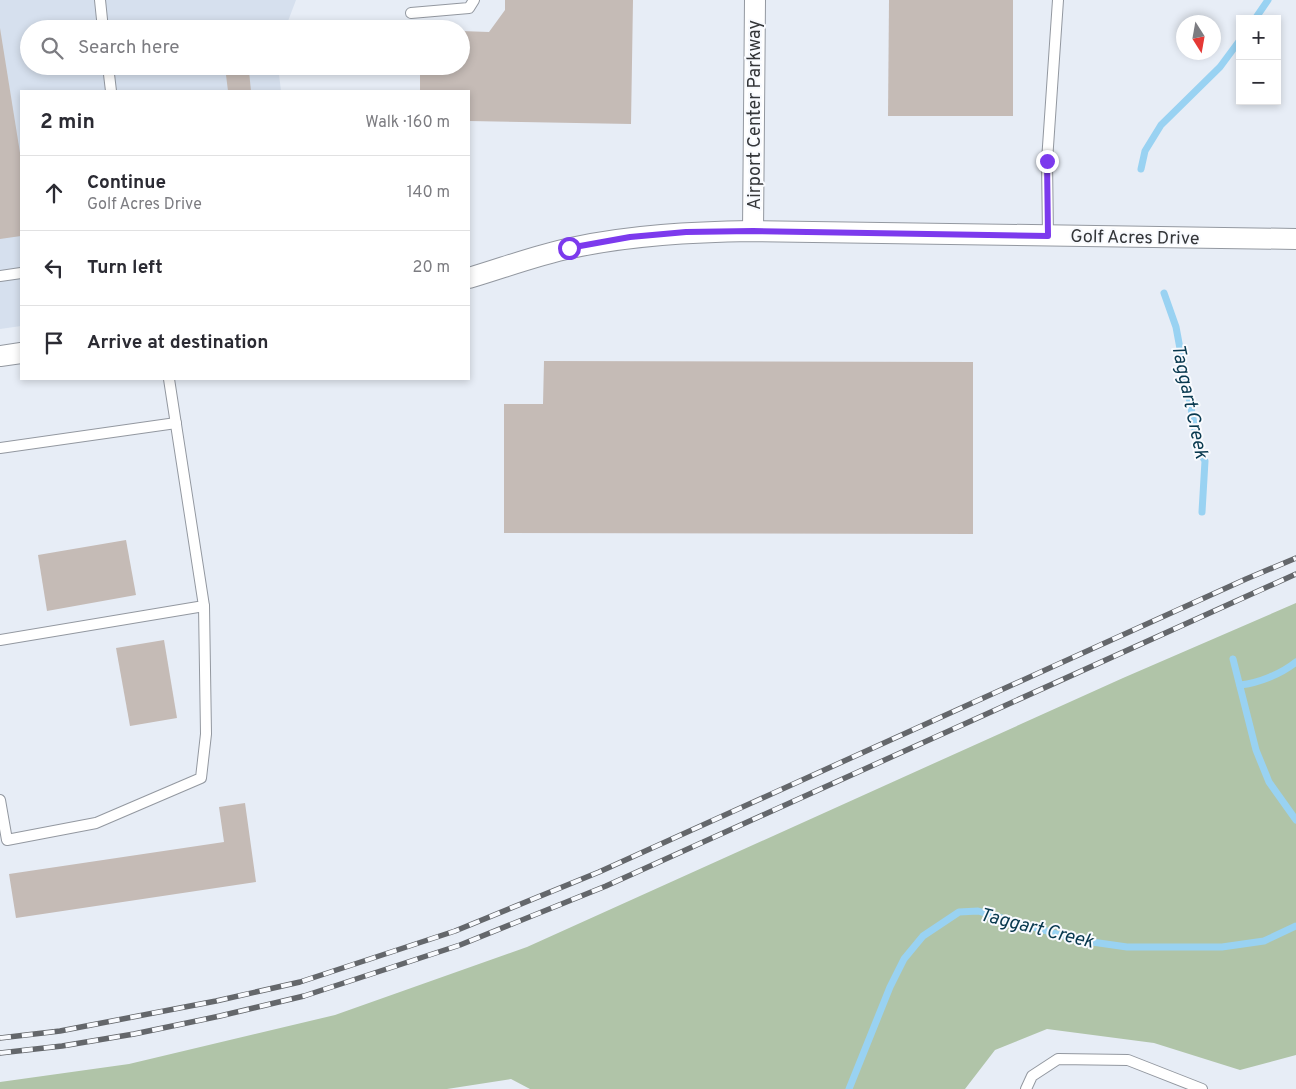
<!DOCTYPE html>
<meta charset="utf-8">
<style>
body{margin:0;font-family:Overpass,sans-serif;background:#f7f7f7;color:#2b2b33}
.controls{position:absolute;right:15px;top:15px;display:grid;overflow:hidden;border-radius:0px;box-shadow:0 2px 8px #0003}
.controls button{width:45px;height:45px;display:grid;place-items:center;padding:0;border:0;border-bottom:1px solid #e1e1e2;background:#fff;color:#2b2b33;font:25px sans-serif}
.compass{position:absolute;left:1176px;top:15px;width:45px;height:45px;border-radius:50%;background:#fff;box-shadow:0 2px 8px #0003;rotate:169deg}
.stop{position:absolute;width:15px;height:15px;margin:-11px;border:4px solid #7c3aed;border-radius:50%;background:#fff}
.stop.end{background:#7c3aed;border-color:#fff;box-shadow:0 1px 5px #0008}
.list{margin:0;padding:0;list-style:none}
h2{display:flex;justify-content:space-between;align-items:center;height:65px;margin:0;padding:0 20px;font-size:21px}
h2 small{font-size:16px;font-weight:400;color:#7c7c81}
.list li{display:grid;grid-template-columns:32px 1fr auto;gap:15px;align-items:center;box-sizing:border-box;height:75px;padding:0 20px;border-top:1px solid #e1e1e2}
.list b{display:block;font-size:19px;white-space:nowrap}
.list p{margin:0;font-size:16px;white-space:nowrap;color:#7c7c81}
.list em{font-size:16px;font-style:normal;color:#7c7c81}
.icon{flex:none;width:28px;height:28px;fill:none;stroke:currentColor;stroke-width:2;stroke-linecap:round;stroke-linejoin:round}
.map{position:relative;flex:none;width:1296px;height:1089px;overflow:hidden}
.search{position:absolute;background:#fff;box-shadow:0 2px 8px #0003;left:20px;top:20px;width:450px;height:55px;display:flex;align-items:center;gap:12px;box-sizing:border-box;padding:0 18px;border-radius:28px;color:#7c7c81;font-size:19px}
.panel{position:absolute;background:#fff;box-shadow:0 2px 8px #0003;left:20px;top:90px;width:450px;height:290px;border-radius:0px}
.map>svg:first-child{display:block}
.built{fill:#d6e0ee}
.green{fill:#b0c4a8}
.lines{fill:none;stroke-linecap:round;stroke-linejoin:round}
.stream{stroke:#99d2f2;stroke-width:7}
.building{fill:#c5bbb6}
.lane-casing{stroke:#9398a0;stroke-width:12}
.street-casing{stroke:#9398a0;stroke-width:22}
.lane{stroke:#fff;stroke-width:10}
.street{stroke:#fff;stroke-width:20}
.rail-casing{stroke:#64676b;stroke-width:5.5}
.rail{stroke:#f8fafe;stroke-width:4;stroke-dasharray:11;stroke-linecap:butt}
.route{stroke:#7c3aed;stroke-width:6}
.labels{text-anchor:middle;stroke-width:4;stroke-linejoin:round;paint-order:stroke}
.street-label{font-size:18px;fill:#343639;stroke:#f8fafe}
.water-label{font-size:19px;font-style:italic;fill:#07384e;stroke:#f8fafe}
</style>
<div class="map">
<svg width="1296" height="1089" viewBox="0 0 1296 1089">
<rect width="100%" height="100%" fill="#e7edf6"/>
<polygon class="built" points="0,0 296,0 285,29 29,29 29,66 278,66 281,91 21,91 21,326 0,329"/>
<polygon class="green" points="1296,603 1296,1055 1240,1070 1154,1043 1047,1029 995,1050 965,1089 530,1089 511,1079 447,1089 0,1089 0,1082 129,1064 335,1015 527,947 1123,678"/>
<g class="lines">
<g class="stream">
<polyline points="1255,19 1268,0"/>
<polyline points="1141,169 1145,151 1161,125 1220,67 1240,40"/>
<polyline points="1164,293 1176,327 1199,451 1205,461 1202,512"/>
<polyline points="1233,659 1256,750 1269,782 1296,820"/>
<path d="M1240 685C1259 683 1281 674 1296 662"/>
<polyline points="849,1089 890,987 904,959 923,936 959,912 978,911 1078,940 1127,947 1222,947 1264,941 1296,926"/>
</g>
</g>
<g class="building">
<polygon points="505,0 633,0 631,124 469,121 469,91 420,91 420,66 461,66 461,31 489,32 505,10"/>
<polygon points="889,0 1013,0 1013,116 888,116"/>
<polygon points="0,28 21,159 21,236 0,239"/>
<polygon points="249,71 251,91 228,91 226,75"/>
<polygon points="544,361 973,362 973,534 504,533 504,404 543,404"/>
<polygon points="126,540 136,595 47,611 38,555"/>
<polygon points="164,640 177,718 130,726 116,648"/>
<polygon points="245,803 256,882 16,918 9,874 224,842 219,807"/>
</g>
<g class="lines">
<defs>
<g id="lane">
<polyline points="100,0 103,29"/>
<polyline points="411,13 469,8 474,0"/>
<polyline points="108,66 111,91"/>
<polyline points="1048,236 1047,161 1058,0"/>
<polyline points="0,276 21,273"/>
<polyline points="0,448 176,423"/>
<polyline points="0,640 204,606 169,379"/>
<polyline points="0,800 7,840 96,823 201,778 206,734 204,606"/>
<polyline points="1026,1089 1032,1076 1058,1059 1128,1060 1202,1089"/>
</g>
<g id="street">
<polyline points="753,231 755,0"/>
<path d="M469 278C503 268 537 255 571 248 631 235 692 232 753 231L1296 239"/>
<polyline points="0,356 21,353"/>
</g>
</defs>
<use href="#lane" class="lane-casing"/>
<use href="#street" class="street-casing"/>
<use href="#lane" class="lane"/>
<use href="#street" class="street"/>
<defs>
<g id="rail">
<polyline points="0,1038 60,1031 216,1001 300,982 455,931 599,872 1246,579 1296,558"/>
<polyline points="0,1053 62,1046 134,1034 220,1016 304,996 460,945 606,886 1296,574"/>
</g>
</defs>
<use href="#rail" class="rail-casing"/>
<use href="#rail" class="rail"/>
</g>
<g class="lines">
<polyline class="route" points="569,248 630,237 686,232 753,231 1048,236 1047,161"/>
</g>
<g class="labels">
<g class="street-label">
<text transform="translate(754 115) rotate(-90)" y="6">Airport Center Parkway</text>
<text transform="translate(1135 237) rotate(1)" y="6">Golf Acres Drive</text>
</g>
<g class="water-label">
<text transform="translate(1191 401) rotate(78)" y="7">Taggart Creek</text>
<text transform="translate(1037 927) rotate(14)" y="7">Taggart Creek</text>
</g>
</g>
</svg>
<div class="controls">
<button>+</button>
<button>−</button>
</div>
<svg class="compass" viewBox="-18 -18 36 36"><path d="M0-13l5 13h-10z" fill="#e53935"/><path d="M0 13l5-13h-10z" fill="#7c7c81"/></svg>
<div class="stop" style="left:569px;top:248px"></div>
<div class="stop end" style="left:1047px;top:161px"></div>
<div class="search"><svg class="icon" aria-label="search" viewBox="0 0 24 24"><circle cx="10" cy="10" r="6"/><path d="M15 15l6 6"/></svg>Search here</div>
<section class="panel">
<h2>2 min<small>Walk · 160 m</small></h2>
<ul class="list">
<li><svg class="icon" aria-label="ahead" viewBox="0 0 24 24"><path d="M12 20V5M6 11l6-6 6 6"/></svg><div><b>Continue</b><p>Golf Acres Drive</p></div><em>140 m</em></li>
<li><svg class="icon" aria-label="left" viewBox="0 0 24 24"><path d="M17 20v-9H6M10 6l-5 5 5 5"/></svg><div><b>Turn left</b></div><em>20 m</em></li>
<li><svg class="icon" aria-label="arrive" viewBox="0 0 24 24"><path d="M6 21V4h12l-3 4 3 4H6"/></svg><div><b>Arrive at destination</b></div></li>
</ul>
</section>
</div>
